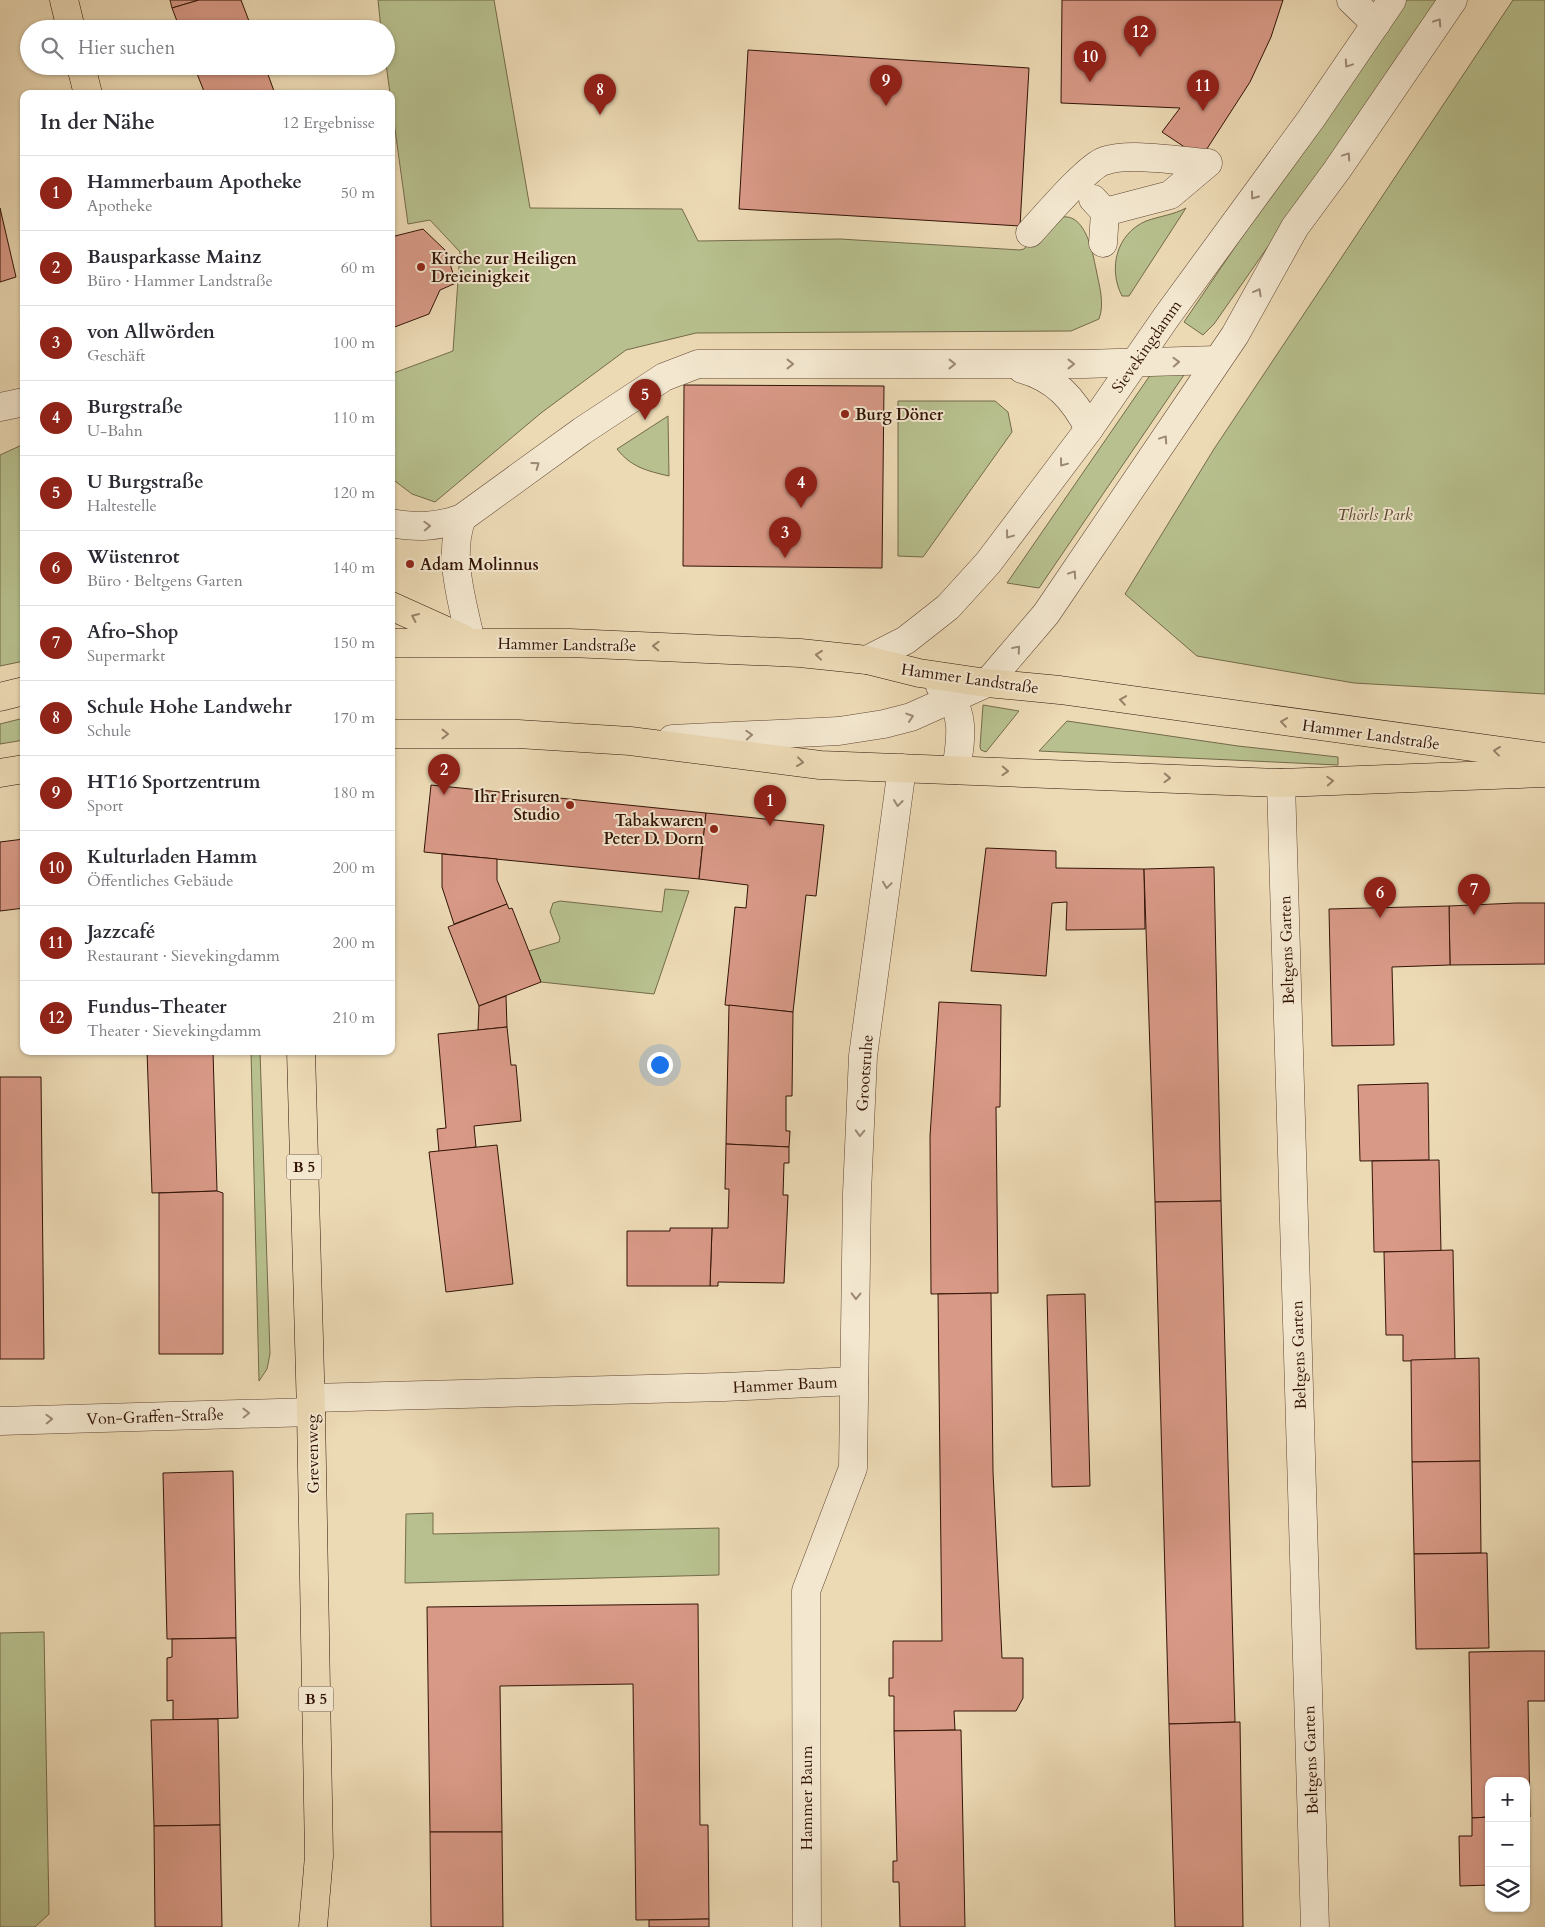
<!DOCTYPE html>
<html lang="de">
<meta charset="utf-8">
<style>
body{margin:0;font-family:Cardo,serif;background:#f7f7f7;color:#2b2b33}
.controls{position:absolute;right:15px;bottom:15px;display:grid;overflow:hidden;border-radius:10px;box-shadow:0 1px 4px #0004}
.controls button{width:45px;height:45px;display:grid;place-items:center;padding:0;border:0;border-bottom:1px solid #e1e1e2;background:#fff;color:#2b2b33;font:25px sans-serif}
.you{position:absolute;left:659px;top:1064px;width:18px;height:18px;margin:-12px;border:4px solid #fff;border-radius:50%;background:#1a73e8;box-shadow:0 0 0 8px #1a73e833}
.badge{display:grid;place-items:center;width:32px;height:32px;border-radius:50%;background:#8f2418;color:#fff;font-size:16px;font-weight:700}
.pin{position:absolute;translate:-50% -41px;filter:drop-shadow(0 1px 2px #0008)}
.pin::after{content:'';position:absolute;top:26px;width:18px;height:15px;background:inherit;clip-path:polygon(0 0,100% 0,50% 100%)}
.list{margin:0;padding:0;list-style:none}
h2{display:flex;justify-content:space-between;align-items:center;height:65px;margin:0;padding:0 20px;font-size:21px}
h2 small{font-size:16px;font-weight:400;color:#7c7c81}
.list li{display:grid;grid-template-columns:32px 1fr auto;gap:15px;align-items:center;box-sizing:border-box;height:75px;padding:0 20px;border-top:1px solid #e1e1e2}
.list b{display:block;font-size:19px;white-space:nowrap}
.list p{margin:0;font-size:16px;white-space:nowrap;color:#7c7c81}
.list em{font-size:16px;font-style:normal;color:#7c7c81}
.icon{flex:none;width:28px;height:28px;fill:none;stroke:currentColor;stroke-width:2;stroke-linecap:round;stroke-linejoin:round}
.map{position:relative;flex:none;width:1545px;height:1927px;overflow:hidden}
.search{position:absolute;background:#fff;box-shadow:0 1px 4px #0004;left:20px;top:20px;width:375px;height:55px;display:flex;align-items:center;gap:12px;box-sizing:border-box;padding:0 18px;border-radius:28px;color:#7c7c81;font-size:19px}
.panel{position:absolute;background:#fff;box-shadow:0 1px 4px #0004;left:20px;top:90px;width:375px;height:965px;border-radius:10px}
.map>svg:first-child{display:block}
.green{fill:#b7c08e;stroke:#746a4a}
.building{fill:#d89986;stroke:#321306}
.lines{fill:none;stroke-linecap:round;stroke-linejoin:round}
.minor-casing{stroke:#604532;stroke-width:29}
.major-casing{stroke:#321306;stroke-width:29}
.minor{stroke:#f3e7cf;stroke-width:28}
.major{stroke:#ecdab5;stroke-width:28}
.oneway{stroke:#9c8875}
.oneway2{stroke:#988066}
.poi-dot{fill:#8f2418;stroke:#f3e7cf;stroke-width:2}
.labels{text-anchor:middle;stroke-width:4;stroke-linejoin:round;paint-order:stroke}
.shield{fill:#f3e7cf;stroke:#6c5342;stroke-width:1}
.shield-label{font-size:15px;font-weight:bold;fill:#321306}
.poi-label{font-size:16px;font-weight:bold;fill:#321306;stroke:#f3e7cf;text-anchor:start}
.street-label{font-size:16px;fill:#321306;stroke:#f3e7cf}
.park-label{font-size:16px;font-style:italic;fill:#5a472f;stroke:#f3e7cf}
</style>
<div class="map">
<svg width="1545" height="1927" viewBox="0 0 1545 1927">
<rect width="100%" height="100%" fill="#ecdab5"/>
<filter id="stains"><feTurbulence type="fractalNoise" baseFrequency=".004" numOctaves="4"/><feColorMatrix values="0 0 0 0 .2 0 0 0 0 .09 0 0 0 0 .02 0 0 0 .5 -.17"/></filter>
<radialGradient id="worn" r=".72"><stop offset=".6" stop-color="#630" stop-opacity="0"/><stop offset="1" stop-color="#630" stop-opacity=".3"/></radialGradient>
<g class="green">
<path d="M378 0H494L530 208 682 209 698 241 840 239 1020 250 1024 249C1030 242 1037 231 1044 226 1081 197 1091 244 1096 269 1099 285 1105 303 1099 319L1071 331 696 333 626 350 541 413 435 502 412 494 391 478V374L453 351 460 252 430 220 408 224 386 64V29H381Z"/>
<polygon points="1403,0 1440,0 1214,324 1203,335 1184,322"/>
<polygon points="1513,0 1545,0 1545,694 1354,683 1197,656 1125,594 1214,449"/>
<path d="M1186 208 1129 296H1122C1108 269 1116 234 1146 221 1160 216 1173 215 1186 208Z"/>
<polygon points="1153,371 1186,372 1039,588 1007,583"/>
<polygon points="898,401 995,401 1008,412 1012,432 923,557 898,556"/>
<path d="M668 416 669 476C647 471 631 467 617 449Z"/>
<polygon points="24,444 24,661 0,666 0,455"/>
<polygon points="983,705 1019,711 986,752 981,750 980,747"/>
<polygon points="24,718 24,740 0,744 0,724"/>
<polygon points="1067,721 1238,746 1338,757 1338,765 1039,751"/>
<polygon points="665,889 689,891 654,994 541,982 529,951 559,942 560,938 550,912 553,903 560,901 662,912"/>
<polygon points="251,1051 260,1051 270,1354 267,1369 259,1381"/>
<polygon points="433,1513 433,1534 719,1528 719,1575 405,1583 406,1514"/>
<polygon points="44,1632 49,1914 35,1927 0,1927 0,1633"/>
</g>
<g class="building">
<polygon points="170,0 199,0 172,8"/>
<polygon points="199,0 241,0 252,29 180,29 172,8"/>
<polygon points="1062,0 1283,0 1271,37 1250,82 1201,158 1162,132 1180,108 1061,103"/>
<polygon points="748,50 1029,68 1020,226 739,209"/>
<polygon points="194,66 265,66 275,94 205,94"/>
<polygon points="0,208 16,277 0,282"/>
<polygon points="423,229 446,251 456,283 440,290 429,314 392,328 391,237"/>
<polygon points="684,385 884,386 882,568 683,566"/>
<polygon points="431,785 706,813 699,879 424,852"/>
<polygon points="706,813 824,825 816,896 806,895 793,1012 725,1005 735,907 746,908 748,885 699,879"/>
<polygon points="24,839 24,908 0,911 0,842"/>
<polygon points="986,848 1056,851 1056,868 1144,869 1145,929 1066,930 1067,902 1052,903 1046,976 971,971"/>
<polygon points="442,854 497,859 497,880 507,904 454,924 442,887"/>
<polygon points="1214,867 1221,1201 1155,1202 1144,869"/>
<polygon points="1516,903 1545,903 1545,964 1450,965 1449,906"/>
<polygon points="507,904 509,909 512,908 541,982 479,1006 448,927"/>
<polygon points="1449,906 1450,965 1392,967 1394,1045 1332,1046 1329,909"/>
<polygon points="506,996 507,1027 478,1030 479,1006"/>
<polygon points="939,1002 1001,1005 1000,1107 996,1107 998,1293 931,1294 930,1136"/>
<polygon points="729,1005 793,1012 792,1096 786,1096 786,1131 790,1131 789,1147 726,1144"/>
<polygon points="507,1027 511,1065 516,1065 521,1121 474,1126 476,1147 439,1152 437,1129 446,1128 438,1034"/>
<polygon points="147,1051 213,1051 217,1191 152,1193"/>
<polygon points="0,1077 41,1077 44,1359 0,1359"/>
<polygon points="1428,1083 1429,1160 1360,1161 1358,1085"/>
<polygon points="726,1144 789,1147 789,1163 784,1163 783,1195 788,1195 784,1283 718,1282 718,1286 710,1286 712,1228 728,1228 729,1189 725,1189"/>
<polygon points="497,1145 513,1284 446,1292 429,1152"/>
<polygon points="1439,1160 1441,1251 1374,1252 1372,1161"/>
<polygon points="217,1191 223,1193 223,1354 159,1354 159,1193"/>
<polygon points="1221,1201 1235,1722 1169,1724 1155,1202"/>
<polygon points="670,1228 712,1228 710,1286 627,1286 627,1231 670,1231"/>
<polygon points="1453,1250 1455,1360 1403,1361 1403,1335 1386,1335 1384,1252"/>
<polygon points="991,1293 993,1472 1002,1658 1023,1658 1023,1698 1016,1711 954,1711 955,1730 894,1731 894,1696 889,1696 889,1678 893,1678 893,1641 942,1641 938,1294"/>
<polygon points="1085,1294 1090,1486 1052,1487 1047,1295"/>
<polygon points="1479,1358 1480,1461 1412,1462 1411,1360"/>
<polygon points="1480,1461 1481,1553 1414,1554 1412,1462"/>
<polygon points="233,1471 236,1638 167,1639 163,1473"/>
<polygon points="1487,1553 1489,1648 1416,1649 1414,1554"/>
<polygon points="698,1604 700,1825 708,1825 709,1919 636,1920 633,1684 500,1686 502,1832 430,1832 427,1607"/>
<polygon points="236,1638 238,1718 173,1720 173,1700 167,1701 167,1658 172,1657 172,1639"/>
<polygon points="1529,1651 1545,1651 1545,1701 1528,1701 1530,1817 1526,1817 1526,1781 1489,1781 1489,1817 1472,1818 1469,1652"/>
<polygon points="218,1719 220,1825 154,1826 151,1720"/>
<polygon points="1240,1722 1243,1927 1175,1927 1169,1724"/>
<polygon points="961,1730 965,1927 900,1927 899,1882 893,1882 893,1861 897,1861 894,1731"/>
<polygon points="1489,1817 1489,1885 1460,1886 1459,1836 1472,1836 1472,1818"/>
<polygon points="220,1825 222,1927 155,1927 154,1826"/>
<polygon points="430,1832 502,1832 503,1927 431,1927"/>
<polygon points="709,1919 709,1927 649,1927 649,1920"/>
</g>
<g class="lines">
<defs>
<g id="minor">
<polyline points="1351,0 1376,24"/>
<polyline points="1093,199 1105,212 1103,243"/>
<path d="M1030 233C1044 218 1088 166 1104 161 1129 152 1180 161 1208 163L1170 195 1105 212"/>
<path d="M1022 369C1055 378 1074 399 1089 429"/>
<polyline points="0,407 24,402"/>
<path d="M462 518C447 556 463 604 471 642"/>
<path d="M391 523C417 528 438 527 462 518L582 431 664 377 698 364H1084L1217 360"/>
<polyline points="867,660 906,640 948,607 988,563 1089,429 1167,316 1311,119 1392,0"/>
<path d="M940 686C967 709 961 739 956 770"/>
<polyline points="672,739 839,731 884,724 911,717 987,683 1046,614 1235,335 1295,227 1337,170 1453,0"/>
<polyline points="1281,783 1315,1927"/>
<polyline points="311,1398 724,1387 854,1381"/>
<polyline points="0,1421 311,1412"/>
<polyline points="807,1927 806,1591 853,1468 857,1193 863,1056 902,768"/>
</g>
<g id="major">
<polyline points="64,0 71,29"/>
<polyline points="81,66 88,94"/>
<polyline points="391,606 462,638"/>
<polyline points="391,643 570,643 800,653 867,660 919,673 987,683 1060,690 1545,757"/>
<polyline points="0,697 24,691"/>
<polyline points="391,734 518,734 630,741 820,765 1281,783 1545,773"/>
<polyline points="0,773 24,769"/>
<polyline points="301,1051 311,1412 319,1856 313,1927"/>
</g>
</defs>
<use href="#minor" class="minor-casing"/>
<use href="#major" class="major-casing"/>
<use href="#minor" class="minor"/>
<use href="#major" class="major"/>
</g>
<defs><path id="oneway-chevron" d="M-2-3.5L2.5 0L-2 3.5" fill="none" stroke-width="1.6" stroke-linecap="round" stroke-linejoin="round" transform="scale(1.25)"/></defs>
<g class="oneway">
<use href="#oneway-chevron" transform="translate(1438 22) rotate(-56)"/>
<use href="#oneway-chevron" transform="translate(1348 64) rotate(124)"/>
<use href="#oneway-chevron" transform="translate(1347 156) rotate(-56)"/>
<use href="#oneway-chevron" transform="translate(1254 196) rotate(126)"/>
<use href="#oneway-chevron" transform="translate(1258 292) rotate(-61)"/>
<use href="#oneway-chevron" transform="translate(1176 362) rotate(-2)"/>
<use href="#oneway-chevron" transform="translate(790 364)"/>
<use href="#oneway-chevron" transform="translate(952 364)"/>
<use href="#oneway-chevron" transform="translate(1071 364)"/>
<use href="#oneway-chevron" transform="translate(1164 439) rotate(-56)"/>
<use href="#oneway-chevron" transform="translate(1063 463) rotate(127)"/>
<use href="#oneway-chevron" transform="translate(536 465) rotate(-36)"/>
<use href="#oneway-chevron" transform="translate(427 526) rotate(-2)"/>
<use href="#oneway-chevron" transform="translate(1009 535) rotate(127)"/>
<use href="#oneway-chevron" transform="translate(1073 574) rotate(-56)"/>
<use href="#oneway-chevron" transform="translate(1017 649) rotate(-50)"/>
<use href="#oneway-chevron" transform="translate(910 717) rotate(-18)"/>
<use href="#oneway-chevron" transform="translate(749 735) rotate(-3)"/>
<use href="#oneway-chevron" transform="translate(898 803) rotate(97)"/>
<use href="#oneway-chevron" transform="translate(887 885) rotate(98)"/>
<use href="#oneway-chevron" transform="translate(860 1133) rotate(92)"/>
<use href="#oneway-chevron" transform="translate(856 1296) rotate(91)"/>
<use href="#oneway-chevron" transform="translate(246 1413) rotate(-1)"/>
<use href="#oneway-chevron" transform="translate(49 1419) rotate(-2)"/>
</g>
<g class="oneway2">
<use href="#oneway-chevron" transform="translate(415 617) rotate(-156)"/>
<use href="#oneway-chevron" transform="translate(656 646) rotate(-178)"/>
<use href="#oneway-chevron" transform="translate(819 655) rotate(-174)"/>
<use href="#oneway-chevron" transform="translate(1123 700) rotate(-172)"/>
<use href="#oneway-chevron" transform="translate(1284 722) rotate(-172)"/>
<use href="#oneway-chevron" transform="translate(445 734)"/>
<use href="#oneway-chevron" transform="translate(1497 751) rotate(-173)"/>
<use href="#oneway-chevron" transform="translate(800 762) rotate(7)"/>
<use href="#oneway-chevron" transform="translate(1005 771) rotate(2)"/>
<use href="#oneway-chevron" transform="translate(1167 778) rotate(2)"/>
<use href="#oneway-chevron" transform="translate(1330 781) rotate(-3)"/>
</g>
<g class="poi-dot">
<circle cx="421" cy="267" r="5"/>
<circle cx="845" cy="414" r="5"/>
<circle cx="410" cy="564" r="5"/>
<circle cx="570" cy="805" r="5"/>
<circle cx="714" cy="829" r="5"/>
</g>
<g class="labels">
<g class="shield">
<rect x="286.5" y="1154.5" width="35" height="25" rx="4"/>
<rect x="298.5" y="1686.5" width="35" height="25" rx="4"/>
</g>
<g class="shield-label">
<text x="304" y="1172">B 5</text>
<text x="316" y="1704">B 5</text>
</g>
<g class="poi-label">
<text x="431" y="264">Kirche zur Heiligen<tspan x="431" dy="18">Dreieinigkeit</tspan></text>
<text x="855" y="420">Burg Döner</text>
<text x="420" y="570">Adam Molinnus</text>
<text x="560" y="802" text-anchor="end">Ihr Frisuren<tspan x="560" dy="18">Studio</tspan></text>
<text x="704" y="826" text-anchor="end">Tabakwaren<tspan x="704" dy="18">Peter D. Dorn</tspan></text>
</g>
<g class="street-label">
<text transform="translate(1146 346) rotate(-55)" y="6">Sievekingdamm</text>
<text transform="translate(567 644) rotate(1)" y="6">Hammer Landstraße</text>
<text transform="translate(970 678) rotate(8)" y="6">Hammer Landstraße</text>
<text transform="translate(1371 734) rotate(8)" y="6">Hammer Landstraße</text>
<text transform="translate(1286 950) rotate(-92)" y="6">Beltgens Garten</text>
<text transform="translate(864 1073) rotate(-86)" y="6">Grootsruhe</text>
<text transform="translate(1298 1355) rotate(-92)" y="6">Beltgens Garten</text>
<text transform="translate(785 1384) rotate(-3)" y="6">Hammer Baum</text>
<text transform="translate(155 1416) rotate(-2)" y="6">Von-Graffen-Straße</text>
<text transform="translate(312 1454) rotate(-91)" y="6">Grevenweg</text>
<text transform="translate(1310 1760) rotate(-92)" y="6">Beltgens Garten</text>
<text transform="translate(806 1798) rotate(-90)" y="6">Hammer Baum</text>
</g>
<g class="park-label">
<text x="1375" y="520">Thörls Park</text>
</g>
</g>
<rect width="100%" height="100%" filter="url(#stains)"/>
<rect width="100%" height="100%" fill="url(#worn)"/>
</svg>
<div class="controls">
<button>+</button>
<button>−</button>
<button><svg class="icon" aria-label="layers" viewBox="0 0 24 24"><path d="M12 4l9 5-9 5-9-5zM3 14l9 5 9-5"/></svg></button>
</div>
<div class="you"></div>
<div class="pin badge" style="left:770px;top:826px">1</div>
<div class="pin badge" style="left:444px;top:795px">2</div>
<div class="pin badge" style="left:785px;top:558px">3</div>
<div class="pin badge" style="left:801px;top:508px">4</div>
<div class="pin badge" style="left:645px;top:420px">5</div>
<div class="pin badge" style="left:1380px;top:918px">6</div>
<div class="pin badge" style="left:1474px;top:915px">7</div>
<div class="pin badge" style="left:600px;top:115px">8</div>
<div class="pin badge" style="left:886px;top:106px">9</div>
<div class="pin badge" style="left:1090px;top:82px">10</div>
<div class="pin badge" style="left:1203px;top:111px">11</div>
<div class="pin badge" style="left:1140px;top:57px">12</div>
<div class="search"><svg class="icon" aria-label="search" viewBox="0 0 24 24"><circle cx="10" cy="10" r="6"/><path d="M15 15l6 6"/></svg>Hier suchen</div>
<section class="panel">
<h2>In der Nähe<small>12 Ergebnisse</small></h2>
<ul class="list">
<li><span class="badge">1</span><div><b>Hammerbaum Apotheke</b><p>Apotheke</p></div><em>50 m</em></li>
<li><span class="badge">2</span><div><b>Bausparkasse Mainz</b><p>Büro · Hammer Landstraße</p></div><em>60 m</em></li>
<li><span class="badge">3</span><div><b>von Allwörden</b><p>Geschäft</p></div><em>100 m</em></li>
<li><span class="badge">4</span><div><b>Burgstraße</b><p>U-Bahn</p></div><em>110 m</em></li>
<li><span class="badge">5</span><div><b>U Burgstraße</b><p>Haltestelle</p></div><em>120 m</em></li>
<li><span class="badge">6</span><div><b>Wüstenrot</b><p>Büro · Beltgens Garten</p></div><em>140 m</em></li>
<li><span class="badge">7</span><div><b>Afro-Shop</b><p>Supermarkt</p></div><em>150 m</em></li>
<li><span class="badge">8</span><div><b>Schule Hohe Landwehr</b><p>Schule</p></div><em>170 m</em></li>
<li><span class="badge">9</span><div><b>HT16 Sportzentrum</b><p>Sport</p></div><em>180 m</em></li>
<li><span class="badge">10</span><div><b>Kulturladen Hamm</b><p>Öffentliches Gebäude</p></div><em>200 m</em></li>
<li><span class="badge">11</span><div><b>Jazzcafé</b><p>Restaurant · Sievekingdamm</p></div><em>200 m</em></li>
<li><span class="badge">12</span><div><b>Fundus-Theater</b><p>Theater · Sievekingdamm</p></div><em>210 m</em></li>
</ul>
</section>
</div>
